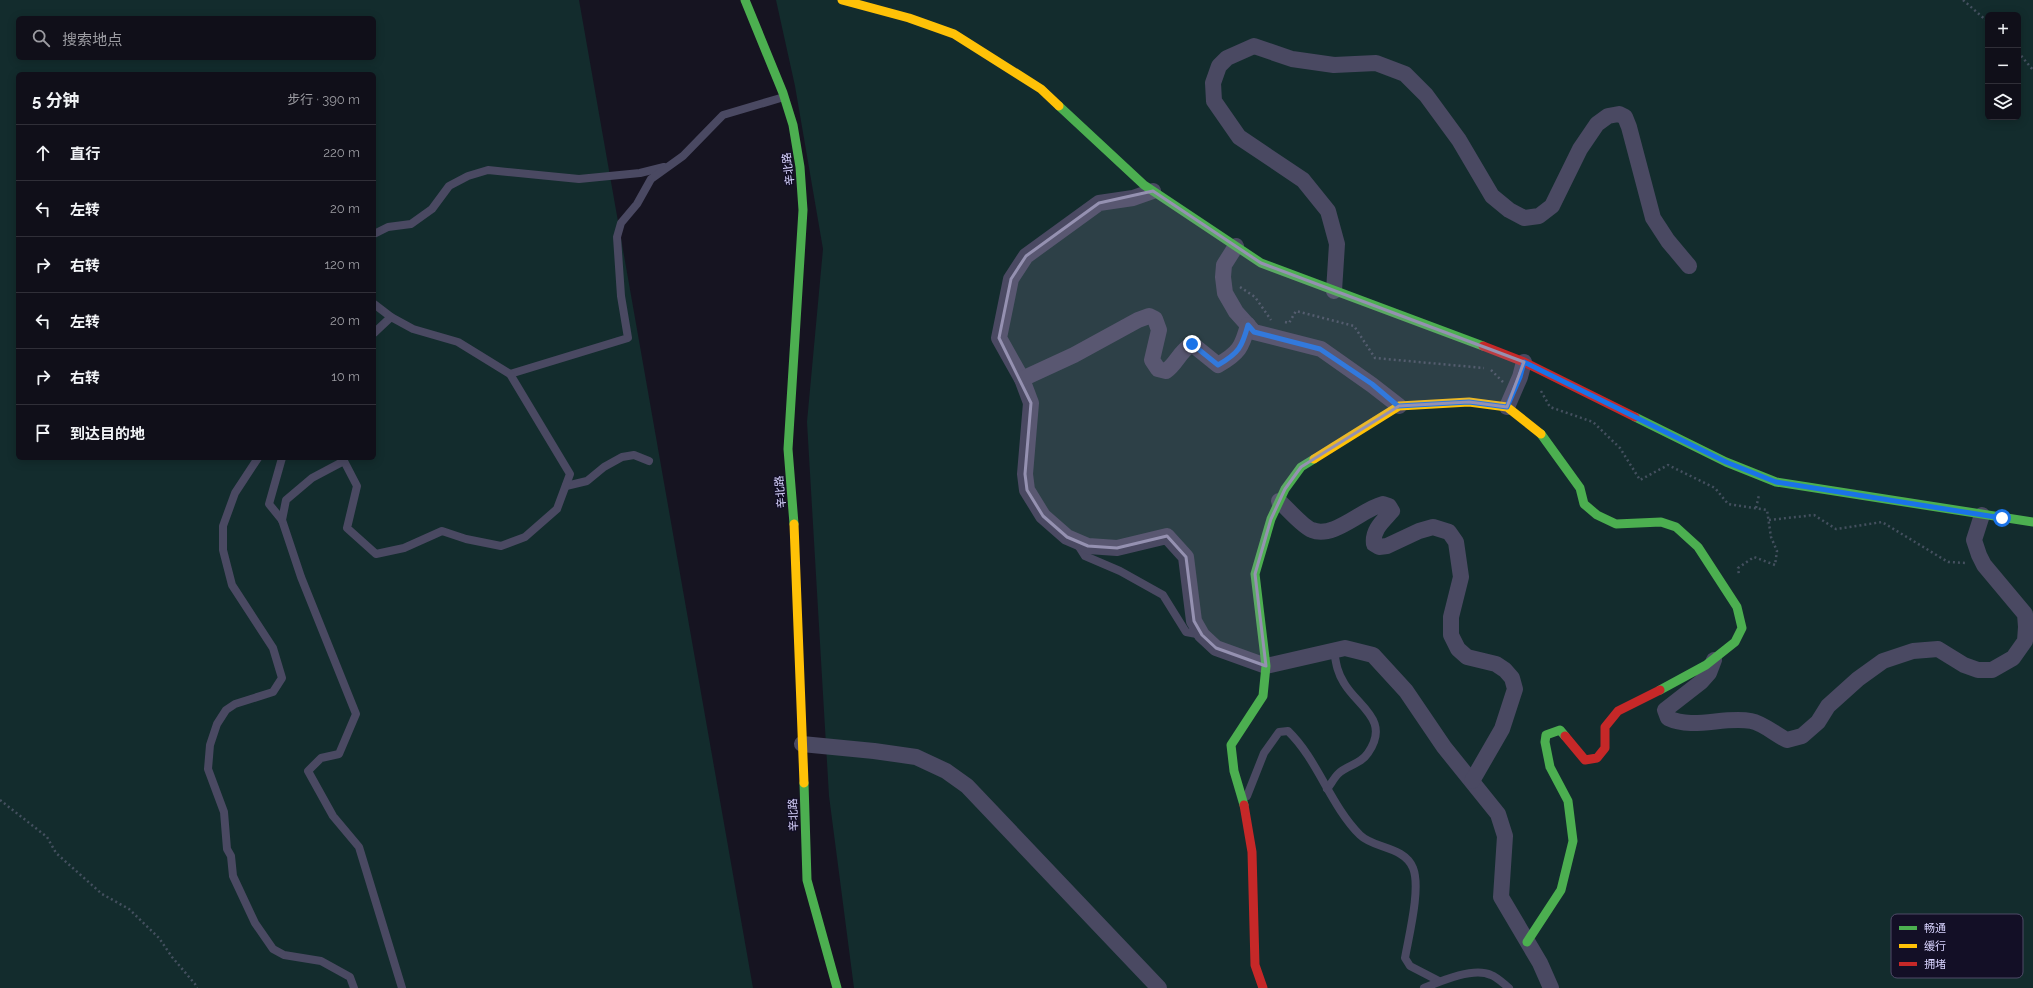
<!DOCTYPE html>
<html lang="zh">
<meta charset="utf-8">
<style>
body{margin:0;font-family:Raleway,"Noto Sans SC",sans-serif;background:#191822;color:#f1f3f6}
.controls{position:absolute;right:12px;top:12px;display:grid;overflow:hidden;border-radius:6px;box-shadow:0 2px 10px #0003}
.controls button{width:36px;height:36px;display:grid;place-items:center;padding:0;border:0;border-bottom:1px solid #302f38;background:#100f19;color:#f1f3f6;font:20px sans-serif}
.stop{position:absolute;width:12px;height:12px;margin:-9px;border:3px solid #1a73e8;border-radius:50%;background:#fff}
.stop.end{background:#1a73e8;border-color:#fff;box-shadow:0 1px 4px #0008}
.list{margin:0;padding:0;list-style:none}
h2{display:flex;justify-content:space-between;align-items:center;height:52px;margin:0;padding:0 16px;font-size:17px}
h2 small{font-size:13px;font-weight:400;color:#9c9ca2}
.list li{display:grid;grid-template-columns:26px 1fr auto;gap:12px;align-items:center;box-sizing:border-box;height:56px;padding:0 16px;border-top:1px solid #302f38}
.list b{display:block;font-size:15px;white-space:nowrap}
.list em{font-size:13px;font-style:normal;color:#9c9ca2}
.icon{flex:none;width:22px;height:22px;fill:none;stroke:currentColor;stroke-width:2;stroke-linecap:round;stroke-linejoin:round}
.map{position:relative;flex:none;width:2033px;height:988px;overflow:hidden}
.search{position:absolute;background:#100f19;box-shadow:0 2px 10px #0003;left:16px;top:16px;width:360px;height:44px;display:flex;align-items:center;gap:10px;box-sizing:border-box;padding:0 14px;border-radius:6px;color:#9c9ca2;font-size:15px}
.panel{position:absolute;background:#100f19;box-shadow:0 2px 10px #0003;left:16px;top:72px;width:360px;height:388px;border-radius:6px}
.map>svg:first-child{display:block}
.green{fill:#132c2d;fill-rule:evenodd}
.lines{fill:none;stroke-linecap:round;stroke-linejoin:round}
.path{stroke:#44505f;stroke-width:2.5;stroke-dasharray:2 3;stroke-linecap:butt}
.lane{stroke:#4a4962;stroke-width:8}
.street{stroke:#4a4962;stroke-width:16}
.fast{stroke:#4caf50;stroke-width:9}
.slow{stroke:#ffc107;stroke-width:9}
.jam{stroke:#c62828;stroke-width:9}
.route{stroke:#1a73e8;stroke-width:5}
.marked{fill:#9591b1;fill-opacity:0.2;stroke:#9591b1;stroke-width:3;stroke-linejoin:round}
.labels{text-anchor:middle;stroke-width:3;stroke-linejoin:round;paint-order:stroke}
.street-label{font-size:11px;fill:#d9d4ff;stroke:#130f26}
.key{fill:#130f26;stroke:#4e4a67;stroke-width:1}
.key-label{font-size:11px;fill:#d9d4ff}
</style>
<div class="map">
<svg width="2033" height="988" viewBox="0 0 2033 988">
<rect width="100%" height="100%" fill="#161421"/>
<g class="green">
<path d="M0 0H579L753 988H0ZM18 18H374V58H18ZM18 74H374V458H18Z"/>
<path d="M776 0H2033V988H854L829 796 807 422 823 249 795 86ZM1988 15H2018V117H1988Z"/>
</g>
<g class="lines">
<g class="path">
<polyline points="1963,0 1988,22"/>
<polyline points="2018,52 2033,70"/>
<polyline points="1240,287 1255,297 1271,320"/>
<polyline points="1285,322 1289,323 1296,311 1354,326 1375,358 1484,368"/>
<polyline points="1491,370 1503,382"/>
<polyline points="1541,391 1550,407 1593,422 1620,448 1640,480 1668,465 1715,488 1728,504 1767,510 1771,537 1777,551 1775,565 1754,557 1738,568 1739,575"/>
<polyline points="1756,508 1759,495"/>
<polyline points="1769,520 1814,515 1836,529 1882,522 1948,562 1967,563"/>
<polyline points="0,800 47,837 56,853 102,894 129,909 159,938 172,957 195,984 197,988"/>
</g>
<g class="lane">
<polyline points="374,234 388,227 411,224 432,209 449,186 468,176 488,170 579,179 640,173 664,167"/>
<polyline points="374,304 391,317"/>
<polyline points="510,374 628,338 621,296 617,237 621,223 637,204 651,179 683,156 723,115 784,97"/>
<polyline points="258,458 235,493 223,526 223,550 232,585 273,648 282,678 273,692 235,704 226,710 217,724 210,745 208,769 224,812 227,849 231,856 233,876 255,923 273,949 284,955 321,961 350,977 354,988"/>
<polyline points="282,458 269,504 282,520 301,577 356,714 339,754 321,758 308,771 333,816 359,847 402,988"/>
<polyline points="566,486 587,481 604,467 622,457 634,455 649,461"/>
<polyline points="282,520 286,500 312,478 344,461 357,486 347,528 376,554 404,548 442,531 466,539 501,546 525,537 557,509 570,474 510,374 458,342 413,329 391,317 374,333"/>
<polyline points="1078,545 1085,556 1120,571 1163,595 1186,632 1202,635"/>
<path d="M1327 789C1331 784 1334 778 1338 774 1347 765 1360 765 1368 753 1391 720 1358 707 1344 683 1337 672 1336 663 1334 651"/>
<path d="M1247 796 1264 753 1279 732 1288 731C1318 760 1330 805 1360 835 1374 849 1404 846 1413 868 1421 888 1409 935 1405 958L1410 966 1439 981"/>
<path d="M1424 988C1441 981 1473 967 1491 975 1497 977 1504 984 1509 988"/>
</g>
<g class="street">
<polyline points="1153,191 1133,198 1099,203 1026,256 1011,279 999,338 1022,379 1031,403 1025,474 1027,490 1043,516 1067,537 1088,546 1117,548 1167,536 1186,557 1194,621 1202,635 1216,648 1266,666 1345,648 1373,655 1406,691 1444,747 1498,814 1505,836 1501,897 1540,963 1551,988"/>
<polyline points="1236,246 1224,265 1223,277 1225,293 1236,312 1254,332 1321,349 1372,385 1399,406"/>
<polyline points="1334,291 1337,244 1328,211 1303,180 1239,137 1214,101 1213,83 1219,66 1227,58 1254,46 1292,59 1334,65 1376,63 1405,74 1426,95 1459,140 1492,196 1509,210 1524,218 1539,216 1552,206 1580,149 1597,124 1608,116 1619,114 1625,117 1629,127 1653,218 1668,241 1689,266"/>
<path d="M1022 379 1074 355 1138 320 1149 316 1155 319 1159 330 1152 360 1158 369 1166 371C1177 363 1179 352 1192 344L1218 365C1239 353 1242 347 1248 325"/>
<polyline points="1507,407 1520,377 1524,362"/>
<path d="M1279 501C1287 508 1303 527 1312 530 1334 539 1362 509 1383 504L1389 506 1392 511C1383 521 1372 530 1374 544L1379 547 1387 546 1419 531 1433 527 1449 532 1456 542 1461 577 1451 617V635L1458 649 1467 657 1496 664 1505 670 1512 678 1515 689 1502 729 1472 781"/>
<path d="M1714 660 1709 673 1701 682 1665 710 1668 718C1693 730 1724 716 1751 721 1763 723 1776 735 1787 740L1802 736 1818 722 1828 706 1858 679 1883 661 1913 651 1938 649 1964 665 1978 670H1992L2013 658 2025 641 2026 627 2025 614 1984 565 1979 555 1974 540 1982 515"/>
<polyline points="802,744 874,751 916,757 946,771 967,786 1159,988"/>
</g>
<g class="fast">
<polyline points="745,0 783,93 793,125 800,167 803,210 788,449 794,524"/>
<polyline points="1059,106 1144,185 1261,263 1483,346"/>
<polyline points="1635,417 1726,462 1776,482 2033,522"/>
<polyline points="1541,434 1580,488 1584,504 1597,515 1616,524 1661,522 1676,527 1698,547 1737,607 1742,628 1735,642 1706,665 1660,690"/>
<polyline points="804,783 807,880 837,988"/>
<polyline points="1244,805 1234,771 1231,745 1263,696 1266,666 1255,574 1271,519 1285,489 1301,467 1314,459"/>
<polyline points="1527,942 1561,890 1573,841 1568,801 1550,767 1545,742 1546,735 1560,730 1565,736"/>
</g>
<g class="slow">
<polyline points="842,0 909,18 954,34 1041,89 1059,106"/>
<polyline points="1314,459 1399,406 1469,402 1507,407 1541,434"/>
<polyline points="794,524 804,783"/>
</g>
<g class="jam">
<polyline points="1483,346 1524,362 1635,417"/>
<polyline points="1565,736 1585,760 1597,758 1605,748 1605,727 1618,711 1660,690"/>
<polyline points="1244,805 1252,852 1255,965 1263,988"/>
</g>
</g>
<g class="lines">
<path class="route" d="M1192 344 1218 365C1239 353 1242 347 1248 325L1254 332 1320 349 1372 384 1398 406 1469 402 1507 407 1520 377 1524 362 1726 462 1776 482 2002 518"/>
</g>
<path class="marked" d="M1153 191 1261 263 1524 362 1507 407 1469 402 1399 406 1301 467 1285 489 1271 519 1255 574 1266 666 1216 648 1202 635 1194 621 1186 557 1167 536 1117 548 1088 546 1067 537 1043 516 1027 490 1025 474 1031 403 999 338 1011 279 1026 256 1099 203Z"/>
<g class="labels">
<g class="street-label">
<text transform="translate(788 169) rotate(-97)" y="4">辛北路</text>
<text transform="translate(780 492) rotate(-95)" y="4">辛北路</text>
<text transform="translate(793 815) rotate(-92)" y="4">辛北路</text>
</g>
</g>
<rect x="1891" y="914" width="132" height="64" rx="6" class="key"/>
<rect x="1899" y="926" width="18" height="4" fill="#4caf50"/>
<rect x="1899" y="944" width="18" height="4" fill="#ffc107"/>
<rect x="1899" y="962" width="18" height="4" fill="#c62828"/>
<g class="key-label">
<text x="1924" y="932">畅通</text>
<text x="1924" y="950">缓行</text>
<text x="1924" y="968">拥堵</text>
</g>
</svg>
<div class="controls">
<button>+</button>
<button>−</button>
<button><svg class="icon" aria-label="layers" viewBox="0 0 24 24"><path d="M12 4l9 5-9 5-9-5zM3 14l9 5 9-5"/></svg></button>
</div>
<div class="stop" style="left:2002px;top:518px"></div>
<div class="stop end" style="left:1192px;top:344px"></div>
<div class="search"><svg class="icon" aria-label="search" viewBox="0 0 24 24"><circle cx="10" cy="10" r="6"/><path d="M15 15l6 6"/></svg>搜索地点</div>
<section class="panel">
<h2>5 分钟<small>步行 · 390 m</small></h2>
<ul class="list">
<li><svg class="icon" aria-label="ahead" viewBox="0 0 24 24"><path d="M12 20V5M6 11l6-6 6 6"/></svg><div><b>直行</b></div><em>220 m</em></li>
<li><svg class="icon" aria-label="left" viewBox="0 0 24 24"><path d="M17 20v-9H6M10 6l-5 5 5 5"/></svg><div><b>左转</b></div><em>20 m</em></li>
<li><svg class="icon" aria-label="right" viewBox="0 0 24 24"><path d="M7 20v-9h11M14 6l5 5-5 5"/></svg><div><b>右转</b></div><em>120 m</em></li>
<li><svg class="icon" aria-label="left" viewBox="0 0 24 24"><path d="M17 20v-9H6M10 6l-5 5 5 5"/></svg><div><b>左转</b></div><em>20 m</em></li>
<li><svg class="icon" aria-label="right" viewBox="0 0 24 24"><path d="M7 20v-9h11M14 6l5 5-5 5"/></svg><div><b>右转</b></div><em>10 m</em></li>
<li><svg class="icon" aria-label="arrive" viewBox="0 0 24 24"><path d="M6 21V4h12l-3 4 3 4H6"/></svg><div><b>到达目的地</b></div></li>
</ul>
</section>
</div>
